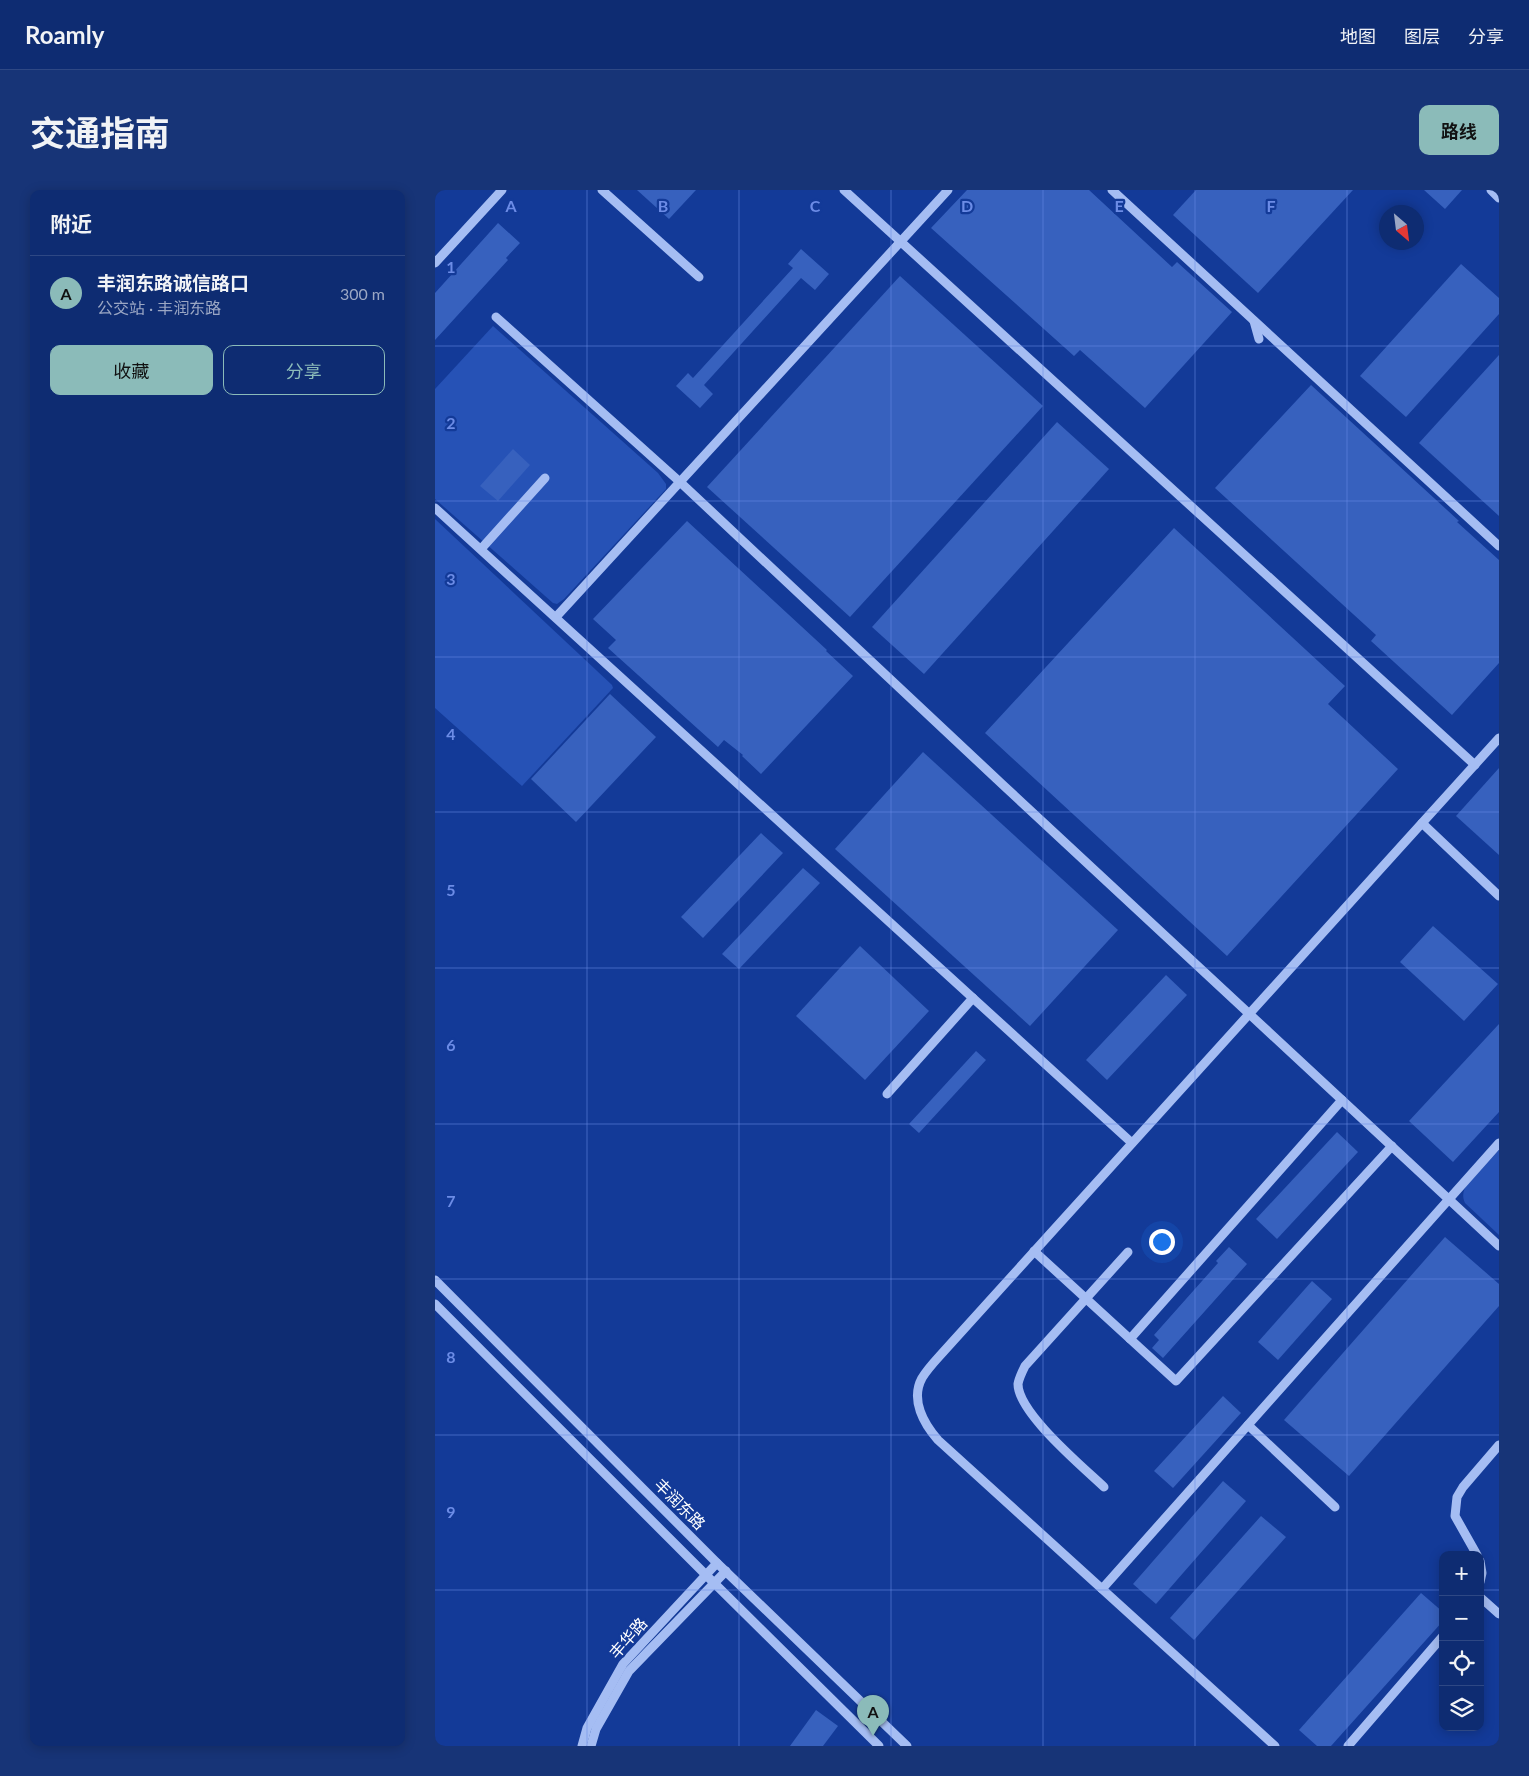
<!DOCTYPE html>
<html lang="zh">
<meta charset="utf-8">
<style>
body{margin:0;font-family:Lato,"Noto Sans SC",sans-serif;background:#173477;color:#f1f3f6}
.controls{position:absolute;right:15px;bottom:15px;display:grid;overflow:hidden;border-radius:10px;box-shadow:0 2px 12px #0003}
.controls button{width:45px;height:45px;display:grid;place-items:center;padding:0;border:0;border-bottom:1px solid #2e4884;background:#0e2c72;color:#f1f3f6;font:25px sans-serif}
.compass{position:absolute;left:944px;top:15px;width:45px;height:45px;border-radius:50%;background:#0e2c72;box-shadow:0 2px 12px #0003;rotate:152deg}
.you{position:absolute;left:726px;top:1051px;width:18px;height:18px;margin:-12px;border:4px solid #fff;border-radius:50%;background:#1a73e8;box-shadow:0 0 0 8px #1a73e833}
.badge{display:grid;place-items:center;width:32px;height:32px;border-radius:50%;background:#8bbbb9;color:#111;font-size:16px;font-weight:700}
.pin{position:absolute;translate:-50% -41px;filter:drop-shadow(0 1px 2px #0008)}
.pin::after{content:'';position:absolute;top:26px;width:18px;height:15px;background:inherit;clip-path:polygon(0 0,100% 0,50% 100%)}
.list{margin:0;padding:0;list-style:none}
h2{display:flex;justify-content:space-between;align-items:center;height:65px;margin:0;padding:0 20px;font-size:21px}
h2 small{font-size:16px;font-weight:400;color:#9ba7c4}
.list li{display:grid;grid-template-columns:32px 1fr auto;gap:15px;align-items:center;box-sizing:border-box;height:75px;padding:0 20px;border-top:1px solid #2e4884}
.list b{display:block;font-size:19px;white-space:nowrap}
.list p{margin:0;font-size:16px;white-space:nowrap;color:#9ba7c4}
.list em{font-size:16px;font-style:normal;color:#9ba7c4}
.actions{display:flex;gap:10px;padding:15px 20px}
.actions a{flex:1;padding:11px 0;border:1px solid #8bbbb9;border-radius:10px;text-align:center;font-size:18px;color:#8bbbb9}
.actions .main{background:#8bbbb9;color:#111}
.icon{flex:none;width:28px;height:28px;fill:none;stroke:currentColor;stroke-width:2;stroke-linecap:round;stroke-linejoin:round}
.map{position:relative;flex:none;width:1064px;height:1556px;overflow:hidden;border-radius:10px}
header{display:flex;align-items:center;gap:30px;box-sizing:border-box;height:70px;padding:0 25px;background:#0e2c72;border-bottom:1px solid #2e4884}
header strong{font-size:24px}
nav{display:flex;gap:28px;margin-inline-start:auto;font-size:18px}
.intro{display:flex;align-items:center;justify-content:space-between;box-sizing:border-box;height:120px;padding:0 30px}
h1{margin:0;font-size:35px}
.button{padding:12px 22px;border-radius:10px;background:#8bbbb9;color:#111;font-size:18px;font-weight:700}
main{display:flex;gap:30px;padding:0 30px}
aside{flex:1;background:#0e2c72;border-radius:10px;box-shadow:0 2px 12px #0003}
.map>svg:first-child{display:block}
.green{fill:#2652b6}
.building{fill:#3761be}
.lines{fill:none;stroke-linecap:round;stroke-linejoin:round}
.minor{stroke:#a5bdf3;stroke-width:9}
.grid{fill:none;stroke:#6c8ce6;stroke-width:1;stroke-opacity:0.55}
.labels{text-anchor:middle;stroke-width:4.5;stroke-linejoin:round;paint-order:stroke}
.street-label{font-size:16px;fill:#fff;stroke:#133a98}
.grid-label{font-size:16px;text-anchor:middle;font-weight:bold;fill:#6c8ce6;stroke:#133a98;stroke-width:4.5;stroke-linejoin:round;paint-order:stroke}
</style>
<header>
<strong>Roamly</strong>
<nav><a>地图</a><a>图层</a><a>分享</a></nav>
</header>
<div class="intro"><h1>交通指南</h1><a class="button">路线</a></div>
<main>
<aside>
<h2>附近<small></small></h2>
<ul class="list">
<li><span class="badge">A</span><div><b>丰润东路诚信路口</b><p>公交站 · 丰润东路</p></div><em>300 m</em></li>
</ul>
<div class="actions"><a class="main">收藏</a><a>分享</a></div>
</aside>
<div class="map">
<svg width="1064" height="1556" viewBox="0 0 1064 1556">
<rect width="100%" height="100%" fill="#133a98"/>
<g class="green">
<polygon points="58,136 223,283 231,294 231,299 129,409 122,414 118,413 0,309 0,199"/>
<polygon points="0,329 177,495 178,498 87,596 0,518"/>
<path d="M1064 960V1045L1030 1013C1027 1007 1028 1001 1031 996Z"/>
</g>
<g class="building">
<polygon points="202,0 261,0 234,29"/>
<polygon points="532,0 654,0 737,77 742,72 797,122 710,218 645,160 639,166 496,38"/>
<polygon points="761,0 918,0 823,103 738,25"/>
<polygon points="989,0 1027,0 1010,19"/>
<polygon points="63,33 85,53 71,68 73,70 0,150 0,103"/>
<polygon points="366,59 394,84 380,100 366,88 269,195 278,204 265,218 241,196 253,183 258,188 358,78 353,74"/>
<polygon points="1026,74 1064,108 1064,124 971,227 925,186"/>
<polygon points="465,86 608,216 415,427 272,297"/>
<polygon points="1064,165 1064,326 984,253"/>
<polygon points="876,195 1024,331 1022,332 1064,370 1064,473 1017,525 936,451 941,445 780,298"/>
<polygon points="622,232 674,279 489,484 437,437"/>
<polygon points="78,259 95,275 63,311 45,296"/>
<polygon points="252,331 392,460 391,461 418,486 326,584 307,566 308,565 289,550 283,557 173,458 181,450 158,429"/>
<polygon points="739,338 910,496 893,514 963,579 792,766 550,543"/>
<polygon points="175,504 221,547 141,632 96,589"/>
<polygon points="488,562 683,740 595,836 400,659"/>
<polygon points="1064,578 1064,665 1021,626"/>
<polygon points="326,643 348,663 268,748 246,727"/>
<polygon points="368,678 385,693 304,779 287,764"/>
<polygon points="998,736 1063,794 1029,831 965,772"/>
<polygon points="425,756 494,821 430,890 361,826"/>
<polygon points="731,785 752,805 672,890 651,870"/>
<polygon points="1064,834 1064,922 1018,972 974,931"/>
<polygon points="541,861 551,870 484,943 474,934"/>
<polygon points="902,942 923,962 842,1049 821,1029"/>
<polygon points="1010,1047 1064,1094 1064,1116 914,1286 849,1230"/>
<polygon points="794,1057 812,1074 728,1168 717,1158 724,1150 719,1145 783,1073 781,1071"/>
<polygon points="877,1091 897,1109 843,1170 823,1152"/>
<polygon points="788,1206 806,1223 738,1298 719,1281"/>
<polygon points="788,1291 811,1311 721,1414 698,1394"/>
<polygon points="826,1326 851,1347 759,1450 735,1428"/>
<polygon points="986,1403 1008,1422 1008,1431 896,1556 882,1556 864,1540"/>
<polygon points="381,1520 403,1536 388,1556 355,1556"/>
</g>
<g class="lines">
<g class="minor">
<polyline points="167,0 264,87"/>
<polyline points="409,0 1040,575"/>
<polyline points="677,0 1064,356"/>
<polyline points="1056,0 1064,8"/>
<polyline points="0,73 67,0"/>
<polyline points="61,127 245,292 568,595 1064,1056"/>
<polyline points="819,131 824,149"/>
<polyline points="0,318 697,953"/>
<polyline points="46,359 110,288"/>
<polyline points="121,427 513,0"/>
<polyline points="987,633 1064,706"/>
<polyline points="452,904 538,808"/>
<polyline points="599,1061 741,1191 957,956"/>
<polyline points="0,1090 282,1373 472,1556"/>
<polyline points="0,1114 271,1385 444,1556"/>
<polyline points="695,1149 907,910"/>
<polyline points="813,1235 900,1317"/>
<path d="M669 1297C648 1277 583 1223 583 1194 584 1188 587 1182 590 1176L693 1062"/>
<polyline points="1042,1365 1020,1326 1022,1307 1028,1297 1064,1255"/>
<polyline points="1045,1371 1047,1383 1045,1392"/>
<polyline points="667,1399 1064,953"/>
<polyline points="1045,1407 1064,1424"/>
<polyline points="147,1556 152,1538 188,1474 282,1373"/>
<polyline points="156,1556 161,1539 194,1481 291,1381"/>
<path d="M840 1556 503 1250C489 1234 475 1210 487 1188 493 1178 502 1169 510 1160L1064 548"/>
<polyline points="913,1556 1008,1446"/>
</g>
</g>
<path class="grid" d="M152 0V1556M304 0V1556M456 0V1556M608 0V1556M760 0V1556M912 0V1556M0 156H1064M0 311H1064M0 467H1064M0 622H1064M0 778H1064M0 934H1064M0 1089H1064M0 1245H1064M0 1400H1008M1045 1400H1064"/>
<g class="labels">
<g class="street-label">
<text transform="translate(245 1314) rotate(45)" y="6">丰润东路</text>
<text transform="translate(193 1448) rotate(-49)" y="6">丰华路</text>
</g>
</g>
<g class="grid-label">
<text x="76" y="22">A</text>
<text x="228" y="22">B</text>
<text x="380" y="22">C</text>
<text x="532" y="22">D</text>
<text x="684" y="22">E</text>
<text x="836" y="22">F</text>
<text x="16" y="83">1</text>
<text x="16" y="239">2</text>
<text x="16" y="395">3</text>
<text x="16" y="550">4</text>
<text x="16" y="706">5</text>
<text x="16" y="861">6</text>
<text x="16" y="1017">7</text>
<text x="16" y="1173">8</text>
<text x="16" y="1328">9</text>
</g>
</svg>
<div class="controls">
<button>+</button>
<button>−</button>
<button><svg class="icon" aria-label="locate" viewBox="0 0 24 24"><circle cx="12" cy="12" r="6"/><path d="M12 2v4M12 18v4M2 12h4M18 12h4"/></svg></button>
<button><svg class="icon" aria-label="layers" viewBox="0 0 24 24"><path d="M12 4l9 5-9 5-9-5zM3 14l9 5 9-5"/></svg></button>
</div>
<svg class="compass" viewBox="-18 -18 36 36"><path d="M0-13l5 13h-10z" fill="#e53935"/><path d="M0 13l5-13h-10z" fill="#9ba7c4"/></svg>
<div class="you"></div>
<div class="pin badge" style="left:438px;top:1546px">A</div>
</div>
</main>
